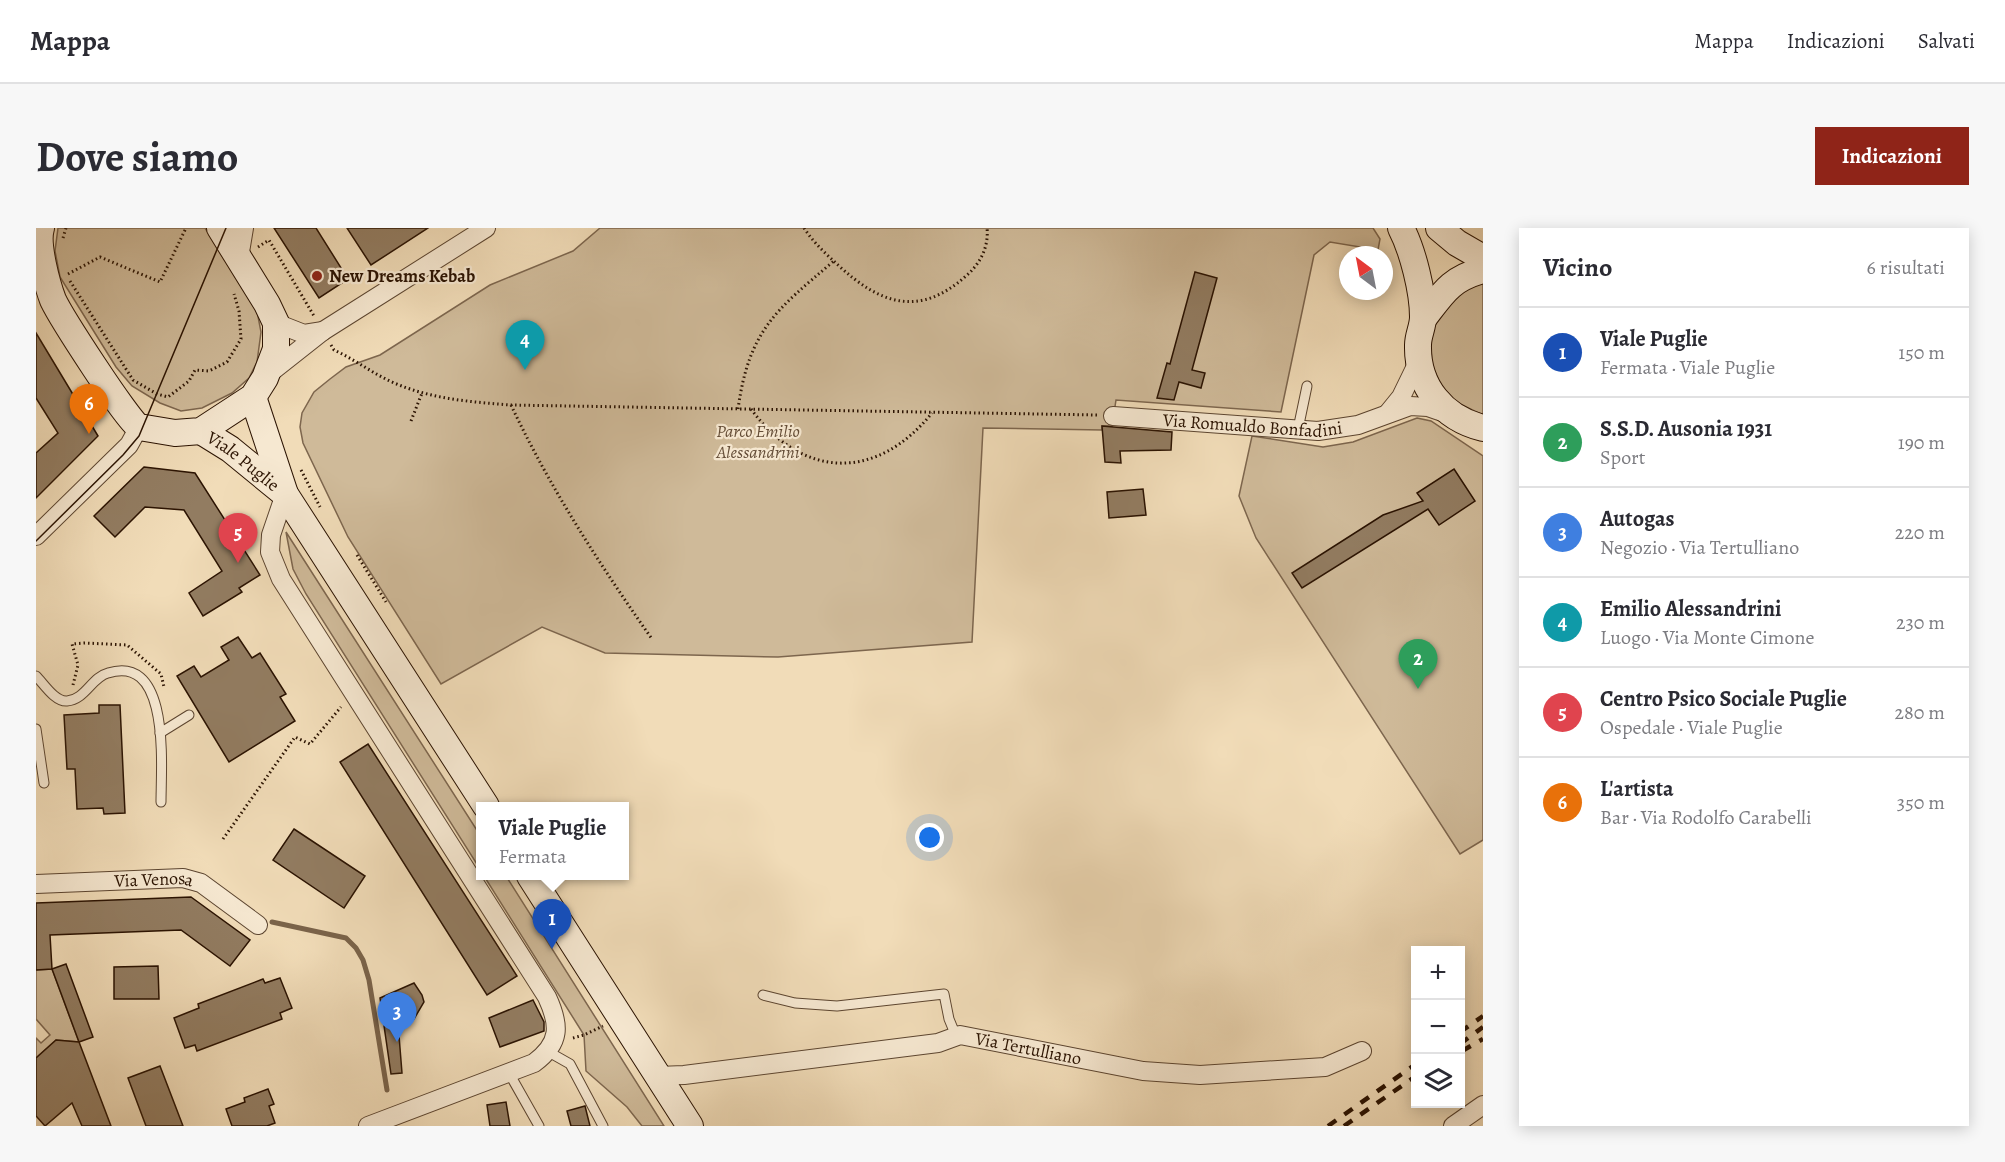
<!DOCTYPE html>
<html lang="it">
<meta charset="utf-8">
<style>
body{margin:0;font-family:Alegreya,serif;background:#f7f7f7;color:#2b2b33}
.controls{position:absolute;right:18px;bottom:18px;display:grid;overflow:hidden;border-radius:0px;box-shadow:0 3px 15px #0003}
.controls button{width:54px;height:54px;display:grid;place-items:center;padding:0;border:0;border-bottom:2px solid #e1e1e2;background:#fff;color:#2b2b33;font:30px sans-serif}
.compass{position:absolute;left:1303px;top:18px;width:54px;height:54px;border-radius:50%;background:#fff;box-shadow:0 3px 15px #0003;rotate:328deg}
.you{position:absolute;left:894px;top:610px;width:21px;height:21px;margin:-15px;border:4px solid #fff;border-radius:50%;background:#1a73e8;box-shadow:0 0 0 9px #1a73e833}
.badge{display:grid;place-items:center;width:39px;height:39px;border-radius:50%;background:#8f2418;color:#fff;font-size:20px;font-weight:700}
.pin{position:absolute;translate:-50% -50px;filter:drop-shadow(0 2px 3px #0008)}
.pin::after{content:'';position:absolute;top:32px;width:21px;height:18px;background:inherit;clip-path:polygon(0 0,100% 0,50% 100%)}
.popup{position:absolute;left:440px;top:574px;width:153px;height:78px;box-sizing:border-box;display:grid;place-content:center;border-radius:0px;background:#fff;filter:drop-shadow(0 2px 4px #0005);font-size:20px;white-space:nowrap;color:#7c7c81}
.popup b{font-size:22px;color:#2b2b33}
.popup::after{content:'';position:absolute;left:50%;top:100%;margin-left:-12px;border:12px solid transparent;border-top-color:#fff}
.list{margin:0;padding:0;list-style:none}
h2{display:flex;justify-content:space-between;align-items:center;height:78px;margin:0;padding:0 24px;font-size:26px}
h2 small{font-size:20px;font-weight:400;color:#7c7c81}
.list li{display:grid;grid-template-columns:39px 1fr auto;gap:18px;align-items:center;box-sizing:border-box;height:90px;padding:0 24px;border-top:2px solid #e1e1e2}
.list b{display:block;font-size:22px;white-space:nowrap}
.list p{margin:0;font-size:20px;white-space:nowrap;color:#7c7c81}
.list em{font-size:20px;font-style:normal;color:#7c7c81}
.icon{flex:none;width:33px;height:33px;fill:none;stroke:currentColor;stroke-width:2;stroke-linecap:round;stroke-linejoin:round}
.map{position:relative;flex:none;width:1447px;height:898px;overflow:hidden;border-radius:0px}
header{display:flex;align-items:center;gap:36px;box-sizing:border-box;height:84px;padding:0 30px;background:#fff;border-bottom:2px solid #e1e1e2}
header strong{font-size:28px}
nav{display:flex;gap:33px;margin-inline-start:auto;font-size:21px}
.intro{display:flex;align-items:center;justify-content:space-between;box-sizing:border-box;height:144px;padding:0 36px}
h1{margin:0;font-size:42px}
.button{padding:15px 27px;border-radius:0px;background:#8f2418;color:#fff;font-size:21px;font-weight:700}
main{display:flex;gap:36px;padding:0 36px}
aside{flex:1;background:#fff;border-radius:0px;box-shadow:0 3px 15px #0003}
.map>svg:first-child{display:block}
.green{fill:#cfba99;stroke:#7d664e;stroke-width:1.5}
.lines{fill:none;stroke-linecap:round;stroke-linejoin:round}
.stream{stroke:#7a634a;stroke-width:5}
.building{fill:#927c61;stroke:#2b1302;stroke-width:1.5}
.lane-casing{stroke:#5c4530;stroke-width:11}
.street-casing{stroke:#5c4530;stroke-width:20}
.secondary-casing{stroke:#2b1302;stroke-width:28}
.path{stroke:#2b1302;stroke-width:3;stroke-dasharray:1.5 3;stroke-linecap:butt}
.lane{stroke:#f6e8d1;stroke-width:9}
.street{stroke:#f6e8d1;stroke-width:18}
.secondary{stroke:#f6e8d1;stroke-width:26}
.tram{stroke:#2b1302;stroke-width:1.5}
.rail{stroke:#2b1302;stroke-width:4.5;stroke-dasharray:10 10;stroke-linecap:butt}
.poi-dot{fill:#8f2418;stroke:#f6e8d1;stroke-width:2}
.labels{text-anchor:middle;stroke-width:4.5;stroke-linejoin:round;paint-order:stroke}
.poi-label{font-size:18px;font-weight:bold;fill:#2b1302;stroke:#f6e8d1;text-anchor:start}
.street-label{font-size:18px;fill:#2b1302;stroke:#f6e8d1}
.park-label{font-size:18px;font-style:italic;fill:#644d37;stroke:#f6e8d1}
</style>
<header>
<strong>Mappa</strong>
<nav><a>Mappa</a><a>Indicazioni</a><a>Salvati</a></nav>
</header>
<div class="intro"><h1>Dove siamo</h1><a class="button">Indicazioni</a></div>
<main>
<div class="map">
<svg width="1447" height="898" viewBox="0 0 1447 898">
<rect width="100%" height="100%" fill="#f1dcb8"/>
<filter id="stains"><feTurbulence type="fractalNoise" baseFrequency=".00333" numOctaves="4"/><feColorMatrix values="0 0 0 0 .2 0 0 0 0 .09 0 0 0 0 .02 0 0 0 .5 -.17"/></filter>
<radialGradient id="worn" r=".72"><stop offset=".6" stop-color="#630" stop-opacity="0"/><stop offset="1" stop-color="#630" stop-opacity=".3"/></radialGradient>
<g class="green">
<polygon points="22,0 169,0 220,78 225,104 221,134 213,150 196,165 166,180 145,183 124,175 96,158 80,139 24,49 19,23"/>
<polygon points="564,0 1337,0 1344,11 1342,22 1294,14 1278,27 1245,184 1080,172 1076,198 1066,198 1066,202 947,200 936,414 742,429 569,425 506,399 405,456 312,309 267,215 264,199 266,185 278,164 294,151 310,139 344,127 454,57 537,23"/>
<polygon points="1447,52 1447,187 1420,174 1406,160 1393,130 1397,93 1419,64"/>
<polygon points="1381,190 1395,193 1447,228 1447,612 1424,626 1220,310 1203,268 1216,208 1287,219 1317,214"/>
<polygon points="250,304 444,607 444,641 270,366 257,341"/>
<polygon points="448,648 470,648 628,898 606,898 591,879 550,843 548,807"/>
<polygon points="16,741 43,814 20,812 0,830 0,810 5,815 14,807 0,791 0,742"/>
</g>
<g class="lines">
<polyline class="stream" points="236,694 310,710 320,720 327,732 333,752 351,862"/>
</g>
<g class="building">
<polygon points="238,0 280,0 312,51 283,70"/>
<polygon points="311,0 392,0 335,37"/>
<polygon points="1159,44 1181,50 1156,142 1169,145 1165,160 1143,154 1138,172 1121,170 1131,135 1134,136"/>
<polygon points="0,105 62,208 0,270 0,225 22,205 0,170"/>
<polygon points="1066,198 1136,204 1135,222 1084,223 1085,235 1069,234"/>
<polygon points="108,239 159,245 224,347 203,360 206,364 167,388 153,365 186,343 148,282 109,279 79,309 58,288"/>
<polygon points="1418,241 1439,273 1403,297 1392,281 1266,360 1256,345 1347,287 1387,273 1381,265"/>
<polygon points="1107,261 1110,287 1073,290 1071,264"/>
<polygon points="202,409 216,430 224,425 250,466 244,469 259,493 193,534 141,448 158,438 165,449 193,432 185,419"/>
<polygon points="63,477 84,477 89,585 68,586 67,580 41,581 39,541 31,541 28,487 63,485"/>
<polygon points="332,516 481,748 451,767 304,534"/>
<polygon points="258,601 329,648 308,680 237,632"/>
<polygon points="155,669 214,712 194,738 145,702 14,707 16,741 0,742 0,675"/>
<polygon points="30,736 57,809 43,814 16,741"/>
<polygon points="122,738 123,771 78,771 78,739"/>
<polygon points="244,750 256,780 244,785 246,791 161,823 159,817 149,820 138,790 163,780 162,776 227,751 229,755"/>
<polygon points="378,755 386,767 388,774 378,791 362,795 366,845 355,846 344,770"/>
<polygon points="497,772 508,794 508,803 464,819 453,790"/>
<polygon points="20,812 43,814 75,898 46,898 36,875 9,898 0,888 0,830"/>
<polygon points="124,838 147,898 110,898 92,850"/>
<polygon points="232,861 238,876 233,878 239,895 231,898 196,898 190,881 209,874 208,870"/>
<polygon points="470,874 474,898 454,898 451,877"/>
<polygon points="549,878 554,898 535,898 531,883"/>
</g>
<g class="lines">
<defs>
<g id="lane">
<polyline points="1262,201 1271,158"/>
<path d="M0 448C8 456 19 474 31 473 49 472 56 449 72 445 135 425 125 539 125 574"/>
<polyline points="0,501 8,555"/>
<polyline points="124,505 153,487"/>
<polyline points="727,767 759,775 801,778 908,766 913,791 920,808"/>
<polyline points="511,823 534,836 567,898"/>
<polyline points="473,845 503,898"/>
</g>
<g id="street">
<polyline points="203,30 208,0"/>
<polyline points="240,95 268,106 287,103"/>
<polyline points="230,148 287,103 450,0"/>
<polyline points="1352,185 1365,169 1382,134"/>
<path id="s1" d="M1077 188 1282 203 1322 197 1374 178 1392 179 1412 186"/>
<path d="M249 266 235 307 234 324 245 351 511 769C524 797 525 815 498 835L332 898"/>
<polyline points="0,308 93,217 103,199"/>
<path id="s2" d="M0 656 147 650 165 655 222 697"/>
<path id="s3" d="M622 848 648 847 902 815 924 807 1107 843 1164 847 1289 839 1326 823"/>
<polyline points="1417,898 1447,877"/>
</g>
<g id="secondary">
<path d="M5 0C0 16 11 56 17 72 25 89 91 192 103 199L139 205 165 203 217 169 229 150 240 121V95L231 76 184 0"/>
<path d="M1365 0C1377 23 1387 64 1387 89 1387 99 1382 107 1382 117 1381 158 1407 190 1447 200"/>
<polyline points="1403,0 1421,15 1447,30"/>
<path d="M1387 91C1407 65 1414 51 1447 42"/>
<polyline points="217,169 249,266 450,578"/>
<path id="s4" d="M165 203 194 221 249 266"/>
<polyline points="494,648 654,898"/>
</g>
</defs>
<use href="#lane" class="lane-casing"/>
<use href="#street" class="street-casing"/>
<use href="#secondary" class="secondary-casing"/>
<g class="path">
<path d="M768 0C777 14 790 26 802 37 844 76 883 90 930 48 944 36 953 19 951 0"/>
<polyline points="27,10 30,0"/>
<polyline points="222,19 233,12 278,88"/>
<polyline points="32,46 64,29 124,54 150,0"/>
<polyline points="34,53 97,152 121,166 132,169 153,153 159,142 173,143 191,134 205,111 203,83 198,66"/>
<path d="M295 117 298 122C318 131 336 145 356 154 394 171 435 174 475 177L1061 187"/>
<path d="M475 177C514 260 564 337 616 411"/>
<path d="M702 181C713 102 740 82 798 33"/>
<path d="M715 181C767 252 841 253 896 185"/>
<polyline points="375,193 386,165"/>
<polyline points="265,242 284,279"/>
<polyline points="321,327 350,374"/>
<polyline points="37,457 42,437 36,416 49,415 91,417 125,446 128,459"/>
<polyline points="187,611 259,509 274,516 305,479"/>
<polyline points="537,810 548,807 567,798"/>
</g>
<use href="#lane" class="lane"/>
<use href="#street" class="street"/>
<use href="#secondary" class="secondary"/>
<polyline class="tram" points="0,313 87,227 103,208 190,0"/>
<g class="rail">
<polyline points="1424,804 1447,788"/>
<polyline points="1424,816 1447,799"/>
<polyline points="1426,823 1447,811"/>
<polyline points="1292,898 1380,836"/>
<polyline points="1308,898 1380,848"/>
</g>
</g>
<circle class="poi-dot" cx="281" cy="48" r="6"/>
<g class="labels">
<g class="poi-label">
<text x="293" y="54">New Dreams Kebab</text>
</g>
<g class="street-label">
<text dy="6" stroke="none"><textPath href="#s1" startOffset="140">Via Romualdo Bonfadini</textPath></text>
<text dy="6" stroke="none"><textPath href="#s4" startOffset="52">Viale Puglie</textPath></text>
<text dy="6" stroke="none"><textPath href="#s2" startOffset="118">Via Venosa</textPath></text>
<text dy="6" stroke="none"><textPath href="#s3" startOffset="375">Via Tertulliano</textPath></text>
</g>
<g class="park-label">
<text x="722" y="209">Parco Emilio<tspan x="722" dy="21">Alessandrini</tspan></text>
</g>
</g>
<rect width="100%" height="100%" filter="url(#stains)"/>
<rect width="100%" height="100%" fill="url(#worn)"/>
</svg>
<div class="controls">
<button>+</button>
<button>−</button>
<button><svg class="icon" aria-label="layers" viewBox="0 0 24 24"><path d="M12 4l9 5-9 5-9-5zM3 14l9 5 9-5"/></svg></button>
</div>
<svg class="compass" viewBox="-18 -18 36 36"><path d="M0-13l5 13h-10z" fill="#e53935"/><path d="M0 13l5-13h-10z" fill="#7c7c81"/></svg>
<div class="you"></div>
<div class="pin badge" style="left:516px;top:721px;background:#1a4fb4">1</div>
<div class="popup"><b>Viale Puglie</b>Fermata</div>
<div class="pin badge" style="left:1382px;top:461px;background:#2e9e5b">2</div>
<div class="pin badge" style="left:361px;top:814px;background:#3f7fe0">3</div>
<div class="pin badge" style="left:489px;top:142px;background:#0f9aa8">4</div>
<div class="pin badge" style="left:202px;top:335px;background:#e0444e">5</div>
<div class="pin badge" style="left:53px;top:206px;background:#e8710a">6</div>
</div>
<aside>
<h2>Vicino<small>6 risultati</small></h2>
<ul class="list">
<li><span class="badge" style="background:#1a4fb4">1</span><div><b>Viale Puglie</b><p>Fermata · Viale Puglie</p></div><em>150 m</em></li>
<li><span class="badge" style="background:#2e9e5b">2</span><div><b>S.S.D. Ausonia 1931</b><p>Sport</p></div><em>190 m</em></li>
<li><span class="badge" style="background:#3f7fe0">3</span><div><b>Autogas</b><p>Negozio · Via Tertulliano</p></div><em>220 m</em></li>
<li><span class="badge" style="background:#0f9aa8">4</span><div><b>Emilio Alessandrini</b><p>Luogo · Via Monte Cimone</p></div><em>230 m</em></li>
<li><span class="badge" style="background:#e0444e">5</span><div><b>Centro Psico Sociale Puglie</b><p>Ospedale · Viale Puglie</p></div><em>280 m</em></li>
<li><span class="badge" style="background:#e8710a">6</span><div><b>L'artista</b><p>Bar · Via Rodolfo Carabelli</p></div><em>350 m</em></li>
</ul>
</aside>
</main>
